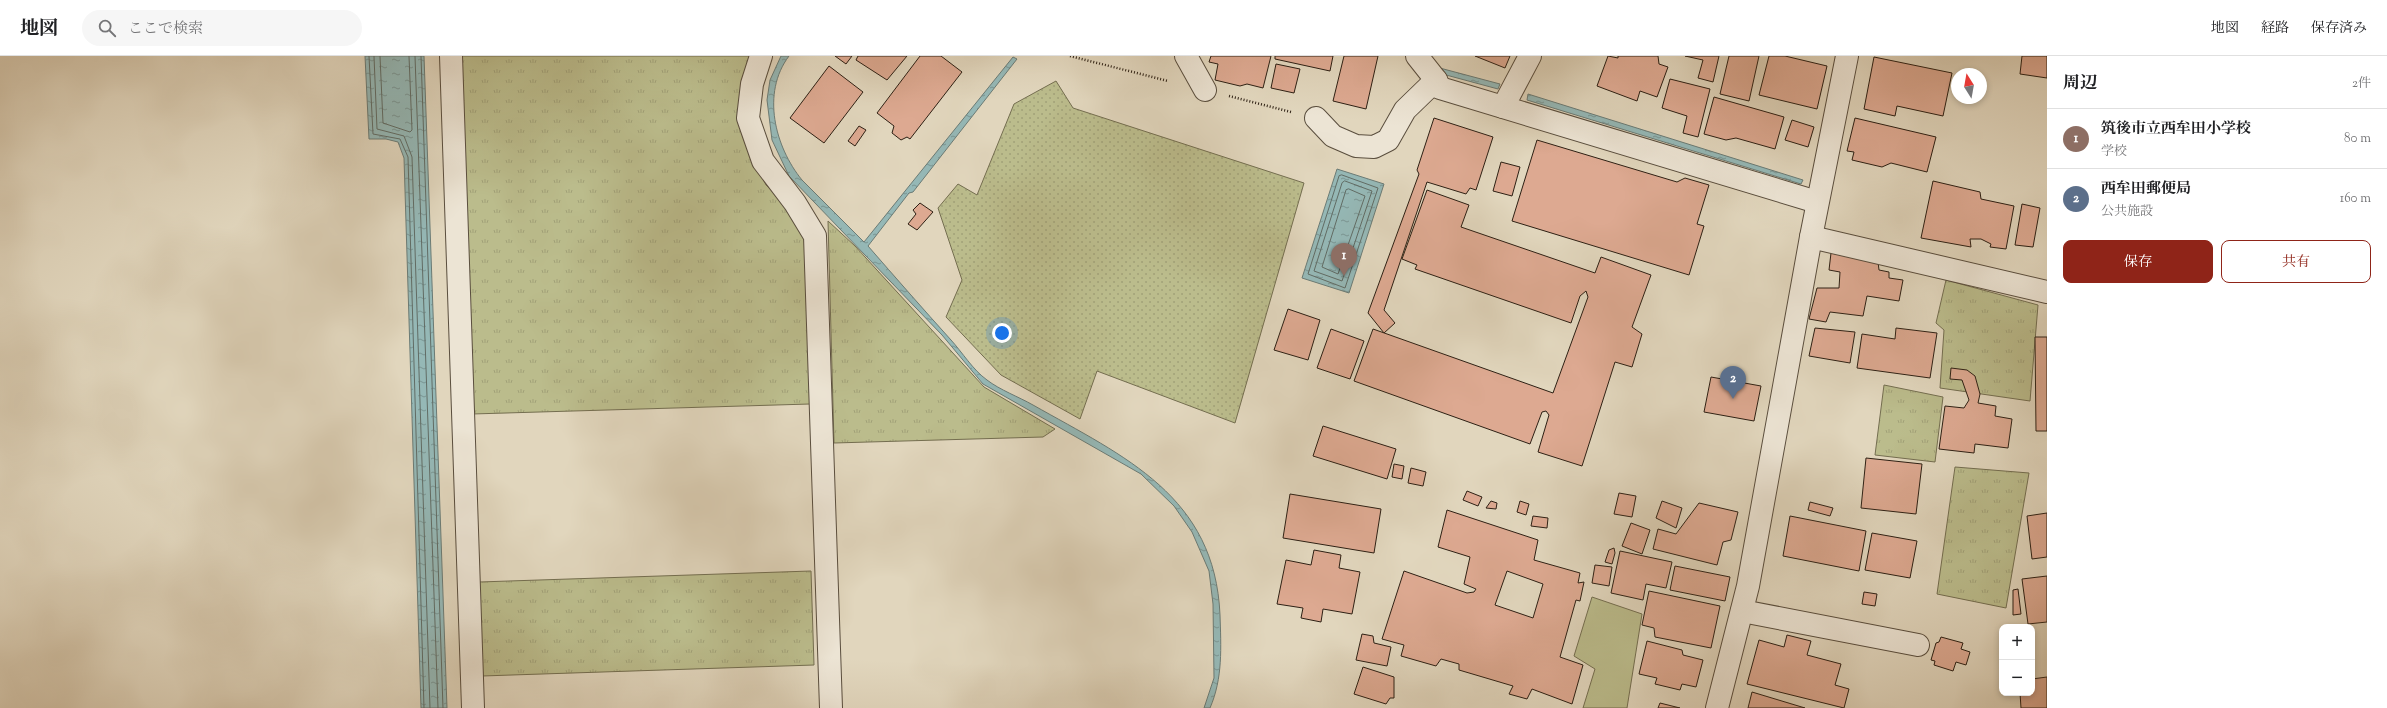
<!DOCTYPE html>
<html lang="ja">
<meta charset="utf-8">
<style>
body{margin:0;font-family:"Sorts Mill Goudy","Noto Serif JP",serif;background:#f6f6f6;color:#202124}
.controls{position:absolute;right:12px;bottom:12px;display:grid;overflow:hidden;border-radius:8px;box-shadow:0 2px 6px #0003}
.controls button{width:36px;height:36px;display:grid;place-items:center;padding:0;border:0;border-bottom:1px solid #e0e0e0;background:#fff;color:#202124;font:20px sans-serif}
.compass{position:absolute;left:1951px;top:12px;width:36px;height:36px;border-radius:50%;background:#fff;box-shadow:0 2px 6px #0003;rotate:349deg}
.you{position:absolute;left:1002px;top:277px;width:14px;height:14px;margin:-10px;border:3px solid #fff;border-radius:50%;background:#1a73e8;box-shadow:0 0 0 6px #1a73e833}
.badge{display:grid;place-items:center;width:26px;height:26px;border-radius:50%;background:#8f2418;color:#fff;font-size:13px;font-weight:700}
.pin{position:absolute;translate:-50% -33px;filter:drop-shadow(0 1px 2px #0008)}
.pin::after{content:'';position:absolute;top:21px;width:14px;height:12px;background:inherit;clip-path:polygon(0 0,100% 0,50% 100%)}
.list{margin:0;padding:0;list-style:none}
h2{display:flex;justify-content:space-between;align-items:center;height:52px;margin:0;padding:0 16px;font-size:17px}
h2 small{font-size:13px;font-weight:400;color:#757577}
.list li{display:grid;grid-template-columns:26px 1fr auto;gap:12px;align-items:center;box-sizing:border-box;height:60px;padding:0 16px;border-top:1px solid #e0e0e0}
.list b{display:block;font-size:15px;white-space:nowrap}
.list p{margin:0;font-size:13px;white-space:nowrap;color:#757577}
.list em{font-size:13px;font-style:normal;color:#757577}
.actions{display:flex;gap:8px;padding:12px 16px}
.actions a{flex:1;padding:9px 0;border:1px solid #8f2418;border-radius:8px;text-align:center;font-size:14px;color:#8f2418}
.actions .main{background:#8f2418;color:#fff}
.icon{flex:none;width:22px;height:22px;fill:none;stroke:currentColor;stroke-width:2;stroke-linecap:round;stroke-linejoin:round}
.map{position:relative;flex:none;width:2047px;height:652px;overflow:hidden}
header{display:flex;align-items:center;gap:24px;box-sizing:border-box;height:56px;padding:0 20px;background:#fff;border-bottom:1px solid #e0e0e0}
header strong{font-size:19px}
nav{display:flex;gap:22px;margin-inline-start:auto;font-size:14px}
.search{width:280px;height:36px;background:#f6f6f6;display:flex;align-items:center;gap:10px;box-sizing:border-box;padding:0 14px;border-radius:22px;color:#757577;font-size:15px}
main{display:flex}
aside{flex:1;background:#fff}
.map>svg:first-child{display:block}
.grass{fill:url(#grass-tufts);stroke:#746e50}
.park{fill:url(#park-dots);stroke:#746e50}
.garden{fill:#bbbc8c;stroke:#746e50}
.water{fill:url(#water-ripples);stroke:#6b7b75}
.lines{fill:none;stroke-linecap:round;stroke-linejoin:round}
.shore{stroke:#616c65;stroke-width:1}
.building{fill:#dda991;stroke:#2d2014;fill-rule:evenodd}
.minor-casing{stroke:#5a4e3e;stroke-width:24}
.path{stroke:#2d2014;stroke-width:2.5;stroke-dasharray:1 2;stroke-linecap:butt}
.minor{stroke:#ece4d4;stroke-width:22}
</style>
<header>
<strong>地図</strong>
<div class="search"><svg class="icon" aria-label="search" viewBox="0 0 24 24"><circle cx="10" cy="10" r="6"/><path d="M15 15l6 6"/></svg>ここで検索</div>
<nav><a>地図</a><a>経路</a><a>保存済み</a></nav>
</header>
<main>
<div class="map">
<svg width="2047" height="652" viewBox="0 0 2047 652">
<defs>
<pattern id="grass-tufts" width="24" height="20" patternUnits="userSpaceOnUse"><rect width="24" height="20" fill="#bbbc8c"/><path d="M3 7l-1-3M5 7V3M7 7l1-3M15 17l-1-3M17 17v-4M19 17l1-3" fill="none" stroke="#a1a178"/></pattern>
<pattern id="park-dots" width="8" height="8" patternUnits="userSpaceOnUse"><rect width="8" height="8" fill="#bbbc8c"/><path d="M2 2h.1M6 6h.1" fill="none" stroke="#a1a178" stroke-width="1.8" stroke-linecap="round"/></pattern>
<pattern id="water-ripples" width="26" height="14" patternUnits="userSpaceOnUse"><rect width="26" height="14" fill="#95b8b6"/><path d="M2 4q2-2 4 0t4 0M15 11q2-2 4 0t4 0" fill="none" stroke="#7a9593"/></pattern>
</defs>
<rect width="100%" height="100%" fill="#e1d6bd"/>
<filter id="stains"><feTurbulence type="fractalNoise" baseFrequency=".005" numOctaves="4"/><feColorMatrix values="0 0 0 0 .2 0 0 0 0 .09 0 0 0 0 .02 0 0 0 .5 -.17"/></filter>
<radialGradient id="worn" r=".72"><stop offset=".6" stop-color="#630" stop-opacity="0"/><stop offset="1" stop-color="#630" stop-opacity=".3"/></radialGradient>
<g class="grass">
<polygon points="461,0 753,0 751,96 766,129 792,154 806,178 810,348 472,358"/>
<polygon points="828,165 855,190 984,331 1055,373 1043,381 834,387"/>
<polygon points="1946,224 2038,249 2030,345 1940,332 1944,274 1936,267"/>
<polygon points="1884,329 1943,341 1935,406 1875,399"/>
<polygon points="1955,411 2029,417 2006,552 1937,538"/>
<polygon points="811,515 814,609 482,620 479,526"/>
</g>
<polygon class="park" points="1056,25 1073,52 1304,127 1235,367 1097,315 1080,363 1001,319 946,261 962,224 938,152 958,128 977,139 1014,48"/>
<polygon class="garden" points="1592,541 1642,558 1627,652 1583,652 1595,613 1574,600"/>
<g class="water">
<polygon points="365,0 424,0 447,652 421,652 404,102 398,86 386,83 369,83"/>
<path d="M781 0H789C761 37 775 91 802 124L864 186 1013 1 1017 3 913 136 909 137 868 190C895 221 923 253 951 284 962 296 973 314 987 324 1000 334 1019 341 1033 349 1125 401 1215 440 1220 559 1221 591 1223 622 1210 652H1204L1214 622 1213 548 1209 515 1192 476 1174 450 1141 418 983 328 942 279 789 120 772 84 767 44 770 24Z"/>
<polygon points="1436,11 1500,28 1498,33 1435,16"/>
<polygon points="1528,38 1803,124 1801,128 1527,44"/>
<polygon points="1337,113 1384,128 1349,237 1302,222"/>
</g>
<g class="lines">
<g class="shore">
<polyline points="369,0 373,78 400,83 408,101 424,652"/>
<polyline points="374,0 377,73 404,80 412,101 430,652"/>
<polyline points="380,0 383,67 410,76 412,74 409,0"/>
<polyline points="415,0 438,652"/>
<polyline points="421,0 443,652"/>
<polygon points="1342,119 1378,132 1345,232 1308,218 1339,120"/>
<polygon points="1345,125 1372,135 1342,225 1314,215 1342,127"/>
<polygon points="1349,133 1365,140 1338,218 1322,211 1346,134"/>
</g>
</g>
<g class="building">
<polygon points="835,0 852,0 846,8"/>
<polygon points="858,0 907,0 887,24 856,4"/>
<polygon points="920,0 941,0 962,16 910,83 907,81 901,84 892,77 894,70 877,57"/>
<polygon points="1211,0 1271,0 1263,32 1247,28 1240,30 1215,24 1218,8 1209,6"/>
<polygon points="1275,0 1333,0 1330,15 1275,3"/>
<polygon points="1344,0 1378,0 1366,53 1333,45"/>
<polygon points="1475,0 1510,0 1505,12"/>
<polygon points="1608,0 1618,2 1618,0 1658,0 1659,8 1668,11 1657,41 1640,35 1637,45 1597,30"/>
<polygon points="1685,0 1719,0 1713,26 1698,22 1703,4"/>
<polygon points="1729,0 1759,0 1749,45 1720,38"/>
<polygon points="1769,0 1785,0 1827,10 1817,53 1759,39"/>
<polygon points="2022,0 2047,0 2047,22 2020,18"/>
<polygon points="1874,1 1952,17 1943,60 1897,50 1895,60 1864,53"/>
<polygon points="1276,8 1300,13 1294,37 1271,32"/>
<polygon points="829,10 863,36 824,87 790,62"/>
<polygon points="1670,23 1710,33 1698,81 1683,77 1687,60 1662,52"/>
<polygon points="1714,41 1784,61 1775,93 1736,82 1726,84 1704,78"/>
<polygon points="1434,62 1493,81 1476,134 1470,132 1466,138 1427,126 1384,254 1395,267 1384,277 1368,257 1419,118 1417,114"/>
<polygon points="1855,62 1936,81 1927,116 1891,107 1882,111 1852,104 1854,96 1847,95"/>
<polygon points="1792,64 1814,71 1808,91 1785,84"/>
<polygon points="859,70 866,74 855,90 848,85"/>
<polygon points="1537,84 1677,126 1685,122 1709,129 1697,168 1704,170 1689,219 1512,165"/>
<polygon points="1501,106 1520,111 1512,140 1493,135"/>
<polygon points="1933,125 1980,136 1981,143 2014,150 2006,193 1990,191 1991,188 1981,183 1970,183 1971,191 1921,182"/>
<polygon points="1427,134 1469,149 1461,171 1595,217 1601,201 1651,219 1632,271 1642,278 1632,311 1615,306 1582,410 1538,396 1549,359 1546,355 1542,356 1530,388 1354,325 1373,273 1553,337 1588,241 1586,235 1580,240 1571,267 1415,213 1417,209 1402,203"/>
<polygon points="920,147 933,156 917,174 908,168 916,158 913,154"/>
<polygon points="2022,148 2040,152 2033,191 2015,189"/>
<polygon points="1831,197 1878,206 1879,214 1889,216 1889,222 1903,224 1899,245 1867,240 1863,260 1830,256 1826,266 1809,263 1817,232 1839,232 1840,216 1829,214"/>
<polygon points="1288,253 1320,264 1308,304 1274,294"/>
<polygon points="1815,272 1855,276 1850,307 1809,300"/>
<polygon points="1896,272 1937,277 1930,322 1857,312 1862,278 1895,283"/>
<polygon points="1331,273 1364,285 1350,323 1317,312"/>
<polygon points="2035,281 2047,281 2047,375 2036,375"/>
<polygon points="1951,312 1967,314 1975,320 1980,338 1978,347 1996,350 1995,360 2012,363 2008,392 1975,388 1974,397 1939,393 1945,350 1964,352 1969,344 1962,324 1950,323"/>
<polygon points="1711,321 1761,330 1754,365 1704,356"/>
<polygon points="1323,370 1396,393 1387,423 1313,400"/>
<polygon points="1866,402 1922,408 1916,458 1861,452"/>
<polygon points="1394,408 1404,410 1402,423 1392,421"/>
<polygon points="1411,412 1426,416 1423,430 1408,427"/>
<polygon points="1467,435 1482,441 1478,450 1463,444"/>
<polygon points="1619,437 1636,440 1632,461 1614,458"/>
<polygon points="1290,438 1381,453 1374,497 1283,482"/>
<polygon points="1491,445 1497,447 1496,453 1486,452"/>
<polygon points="1520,445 1529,448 1526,459 1517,456"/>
<polygon points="1662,445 1682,452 1676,472 1656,462"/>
<polygon points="1810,446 1833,452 1830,460 1808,454"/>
<polygon points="1699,447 1738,456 1731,484 1723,486 1717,509 1653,493 1658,473 1676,478"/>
<path d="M1447 454 1538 484 1534 504 1580 517 1578 527 1584 526 1580 545 1576 544 1560 601 1583 609 1572 648 1532 633 1527 643 1509 638 1513 630 1459 614V608L1441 603 1436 610 1401 600 1404 589 1382 583 1404 515 1467 537 1474 536 1476 533 1464 528 1470 501 1438 491ZM1507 515 1543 528 1533 562 1495 549Z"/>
<polygon points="2047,457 2047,501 2032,503 2027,460"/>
<polygon points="1533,460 1548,462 1547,472 1531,470"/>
<polygon points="1790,460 1866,475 1859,515 1783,500"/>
<polygon points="1631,467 1650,474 1642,498 1622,490"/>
<polygon points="1872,477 1917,485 1910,522 1865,514"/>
<polygon points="1614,492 1615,497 1612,508 1605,506 1609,494"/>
<polygon points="1314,494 1341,499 1339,512 1360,516 1352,558 1323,553 1321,566 1301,562 1303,552 1277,548 1286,504 1311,509"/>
<polygon points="1620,495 1672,506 1666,532 1646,528 1643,544 1611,537"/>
<polygon points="1595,509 1612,511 1609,530 1592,527"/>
<polygon points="1675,510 1730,521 1725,545 1670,534"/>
<polygon points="2047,520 2047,566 2028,568 2022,523"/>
<polygon points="2018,533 2021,558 2013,559 2013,534"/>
<polygon points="1649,535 1720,550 1711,592 1655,581 1654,572 1642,569"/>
<polygon points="1864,536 1877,538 1875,550 1862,548"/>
<polygon points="1362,578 1373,580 1374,587 1391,591 1387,610 1356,604"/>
<polygon points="1787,579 1811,585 1807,599 1841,608 1835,629 1849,633 1844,652 1747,628 1759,584 1784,591"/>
<polygon points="1941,581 1963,587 1961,593 1970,596 1966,609 1956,606 1953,615 1934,609 1935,605 1931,604 1936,587 1939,586"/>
<polygon points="1647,585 1682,594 1683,599 1703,604 1696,631 1682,628 1680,634 1655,628 1657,622 1639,618"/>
<polygon points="1363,611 1394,621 1394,642 1390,642 1386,648 1354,638"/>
<polygon points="2047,621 2047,652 2021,652 2020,637 2032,637 2032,623"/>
<polygon points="1752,636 1805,652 1748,652"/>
<polygon points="1660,647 1680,652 1658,652"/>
</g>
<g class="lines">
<defs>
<g id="minor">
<polyline points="451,0 473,652"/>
<polyline points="761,0 752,28 748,62 763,105 795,147 815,180 831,652"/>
<polyline points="1186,0 1205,34"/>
<polyline points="1417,0 1436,24 1440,32 1817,146"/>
<polyline points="1503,51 1530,0"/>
<polyline points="1316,62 1333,80 1356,90 1374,91 1388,84 1405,54 1436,24"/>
<polyline points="1811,181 2047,236"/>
<polyline points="1742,555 1918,589"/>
<polyline points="1717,652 1748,530 1811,181 1847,0"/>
</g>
</defs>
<use href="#minor" class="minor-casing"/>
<g class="path">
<polyline points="1070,0 1168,25"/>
<polyline points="1229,40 1291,56"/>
</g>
<use href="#minor" class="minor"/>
</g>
<rect width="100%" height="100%" filter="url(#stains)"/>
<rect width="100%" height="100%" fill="url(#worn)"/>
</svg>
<div class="controls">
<button>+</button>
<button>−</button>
</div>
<svg class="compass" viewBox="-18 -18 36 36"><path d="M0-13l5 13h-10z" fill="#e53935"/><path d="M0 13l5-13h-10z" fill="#757577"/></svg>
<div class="you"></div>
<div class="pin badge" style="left:1344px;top:220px;background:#8d6e63">1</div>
<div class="pin badge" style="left:1733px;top:343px;background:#5c6f8a">2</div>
</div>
<aside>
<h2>周辺<small>2件</small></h2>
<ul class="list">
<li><span class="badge" style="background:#8d6e63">1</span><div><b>筑後市立西牟田小学校</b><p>学校</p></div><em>80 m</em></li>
<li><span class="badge" style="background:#5c6f8a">2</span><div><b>西牟田郵便局</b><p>公共施設</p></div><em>160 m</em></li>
</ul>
<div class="actions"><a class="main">保存</a><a>共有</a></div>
</aside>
</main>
